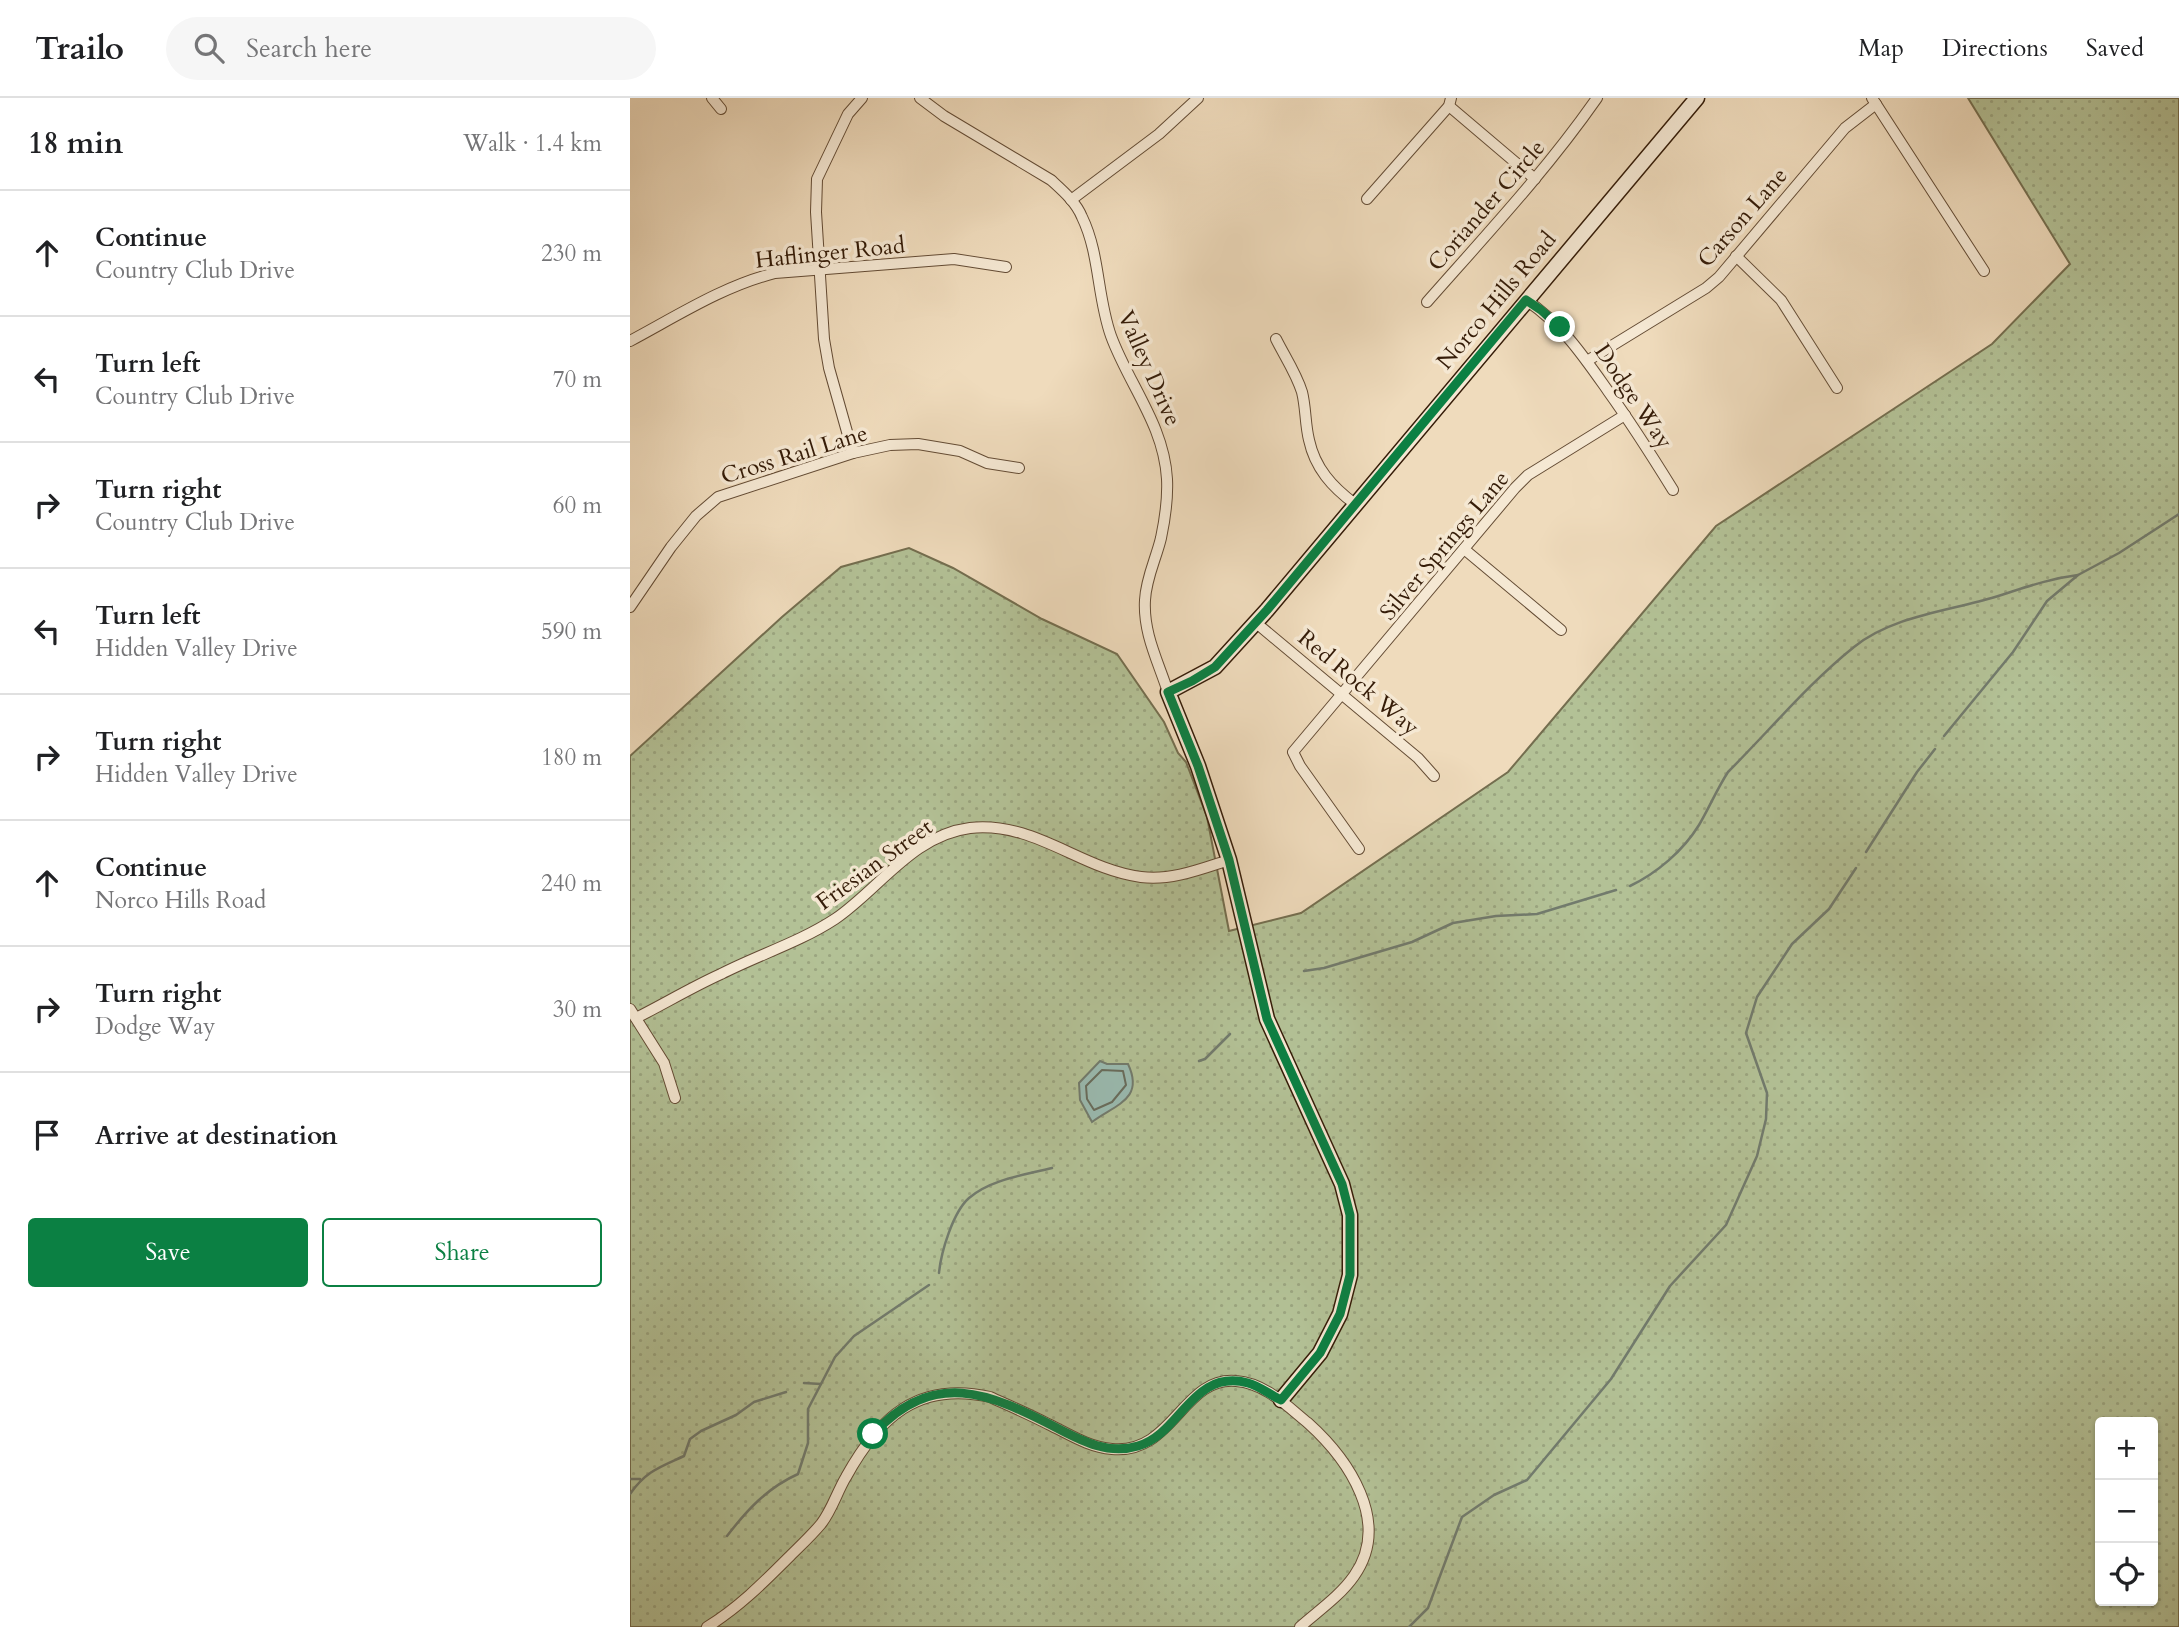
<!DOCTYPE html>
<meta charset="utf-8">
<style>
body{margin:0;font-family:Cardo,serif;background:#f6f6f6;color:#202124}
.controls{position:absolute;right:21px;bottom:21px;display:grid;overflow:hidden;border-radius:7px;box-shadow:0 2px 5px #0004}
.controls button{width:63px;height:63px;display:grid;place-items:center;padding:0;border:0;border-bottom:2px solid #e0e0e0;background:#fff;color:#202124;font:35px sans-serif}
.stop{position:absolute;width:21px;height:21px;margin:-16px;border:5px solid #0b8043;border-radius:50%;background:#fff}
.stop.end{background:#0b8043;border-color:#fff;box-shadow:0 2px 7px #0008}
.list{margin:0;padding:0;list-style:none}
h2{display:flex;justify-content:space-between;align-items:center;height:91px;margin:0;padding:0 28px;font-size:30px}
h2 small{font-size:23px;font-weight:400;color:#757577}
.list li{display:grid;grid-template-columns:46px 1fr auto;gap:21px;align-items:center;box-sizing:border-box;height:126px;padding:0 28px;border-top:2px solid #e0e0e0}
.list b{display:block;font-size:26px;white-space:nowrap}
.list p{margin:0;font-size:23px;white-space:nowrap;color:#757577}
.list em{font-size:23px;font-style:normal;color:#757577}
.actions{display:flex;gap:14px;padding:21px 28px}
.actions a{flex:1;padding:16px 0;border:2px solid #0b8043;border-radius:7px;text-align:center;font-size:24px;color:#0b8043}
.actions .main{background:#0b8043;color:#fff}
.icon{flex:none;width:38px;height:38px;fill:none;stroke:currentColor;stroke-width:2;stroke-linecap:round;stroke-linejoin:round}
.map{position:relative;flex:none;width:1549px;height:1529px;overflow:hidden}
header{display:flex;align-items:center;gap:42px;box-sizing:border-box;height:98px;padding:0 35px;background:#fff;border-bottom:2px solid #e0e0e0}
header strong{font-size:33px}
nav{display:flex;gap:38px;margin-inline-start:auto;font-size:24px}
.search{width:490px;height:63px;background:#f6f6f6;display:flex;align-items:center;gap:18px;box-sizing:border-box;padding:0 24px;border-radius:38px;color:#757577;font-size:26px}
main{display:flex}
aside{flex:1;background:#fff}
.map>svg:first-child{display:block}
.grass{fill:url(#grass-dots);stroke:#746e4f;stroke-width:2;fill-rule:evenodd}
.water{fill:#9abbb1;stroke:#727b6d;stroke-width:2}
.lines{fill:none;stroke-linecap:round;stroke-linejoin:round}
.shore{stroke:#686c5c;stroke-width:2}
.stream{stroke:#727b6d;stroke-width:2.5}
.street-casing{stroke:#644c35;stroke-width:12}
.secondary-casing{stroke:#351c08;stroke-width:17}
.street{stroke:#f5e8d3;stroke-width:10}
.secondary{stroke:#f5e8d3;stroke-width:14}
.route{stroke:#0b8043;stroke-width:9}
.labels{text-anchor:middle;stroke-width:7;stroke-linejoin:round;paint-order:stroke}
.street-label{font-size:23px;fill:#351c08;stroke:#f5e8d3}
</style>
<header>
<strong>Trailo</strong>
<div class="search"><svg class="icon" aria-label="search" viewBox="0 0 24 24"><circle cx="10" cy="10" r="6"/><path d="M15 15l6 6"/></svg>Search here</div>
<nav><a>Map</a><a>Directions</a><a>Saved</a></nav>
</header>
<main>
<aside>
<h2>18 min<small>Walk · 1.4 km</small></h2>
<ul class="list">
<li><svg class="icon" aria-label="ahead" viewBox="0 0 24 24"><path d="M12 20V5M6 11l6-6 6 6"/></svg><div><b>Continue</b><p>Country Club Drive</p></div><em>230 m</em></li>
<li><svg class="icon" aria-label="left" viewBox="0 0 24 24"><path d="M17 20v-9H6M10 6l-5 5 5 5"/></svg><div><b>Turn left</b><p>Country Club Drive</p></div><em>70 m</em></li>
<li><svg class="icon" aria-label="right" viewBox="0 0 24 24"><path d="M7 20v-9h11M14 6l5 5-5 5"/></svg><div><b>Turn right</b><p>Country Club Drive</p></div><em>60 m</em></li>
<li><svg class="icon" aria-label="left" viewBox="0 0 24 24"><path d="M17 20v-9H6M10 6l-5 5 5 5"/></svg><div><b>Turn left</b><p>Hidden Valley Drive</p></div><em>590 m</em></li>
<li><svg class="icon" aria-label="right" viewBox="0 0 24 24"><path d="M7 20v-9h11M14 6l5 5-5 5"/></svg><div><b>Turn right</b><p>Hidden Valley Drive</p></div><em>180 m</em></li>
<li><svg class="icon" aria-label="ahead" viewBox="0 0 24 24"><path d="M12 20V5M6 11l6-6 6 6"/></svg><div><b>Continue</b><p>Norco Hills Road</p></div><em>240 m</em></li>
<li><svg class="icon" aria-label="right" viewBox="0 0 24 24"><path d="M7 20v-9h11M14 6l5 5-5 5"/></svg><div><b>Turn right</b><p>Dodge Way</p></div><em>30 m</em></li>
<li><svg class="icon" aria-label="arrive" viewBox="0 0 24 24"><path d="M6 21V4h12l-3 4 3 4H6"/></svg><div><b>Arrive at destination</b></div></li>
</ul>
<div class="actions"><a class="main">Save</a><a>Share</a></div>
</aside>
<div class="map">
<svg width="1549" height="1529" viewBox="0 0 1549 1529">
<defs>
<pattern id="grass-dots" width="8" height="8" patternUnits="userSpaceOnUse" patternTransform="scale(1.75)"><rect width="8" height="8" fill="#b3c196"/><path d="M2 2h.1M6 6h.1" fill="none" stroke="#9ba580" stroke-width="1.8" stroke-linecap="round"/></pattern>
</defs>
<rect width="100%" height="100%" fill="#efdbbc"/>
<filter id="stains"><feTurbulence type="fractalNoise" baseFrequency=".00286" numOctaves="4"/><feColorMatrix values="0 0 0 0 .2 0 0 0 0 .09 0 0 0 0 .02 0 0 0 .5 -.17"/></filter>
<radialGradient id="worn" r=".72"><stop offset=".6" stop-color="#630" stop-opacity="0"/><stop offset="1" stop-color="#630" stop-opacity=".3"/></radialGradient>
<path class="grass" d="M1338 0H1549V1529H0V658L152 519 211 469 279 450 323 470 412 521 487 556 534 624 548 655 556 664 577 719 599 833 671 815 878 674 1086 428 1362 246 1440 166ZM1470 1324H1523V1503H1470Z"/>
<path class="water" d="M470 963 477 966H498C515 1002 484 1007 462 1024L450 1002 449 985Z"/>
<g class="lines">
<polygon class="shore" points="472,972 493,973 496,987 482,1004 464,1012 457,1001 456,988"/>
<g class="stream">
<polyline points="1314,638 1383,554 1417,503 1448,477 1489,455 1549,416"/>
<polyline points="1236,754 1287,674 1305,651"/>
<path d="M1000 788C1027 775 1053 753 1069 727 1079 710 1087 691 1098 674 1138 634 1180 584 1224 549 1262 518 1319 513 1365 499 1394 490 1417 481 1448 477"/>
<polyline points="674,873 694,870 782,844 823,825 866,818 907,816 986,792"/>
<polyline points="569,963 575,961 600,936"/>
<path d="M309 1175C311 1154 323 1114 339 1100 361 1081 395 1077 422 1070"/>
<polyline points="174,1285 191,1286"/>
<polyline points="0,1381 10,1381"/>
<path d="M0 1396C16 1373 30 1369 54 1358L60 1341 71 1333 106 1317 124 1304 156 1294"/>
<path d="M97 1438C117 1412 137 1390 168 1376L178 1345V1311L205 1259 224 1238 299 1187"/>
<polyline points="779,1529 798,1510 832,1419 864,1397 897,1382 981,1281 1040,1188 1096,1127 1127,1058 1136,1021 1137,995 1116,935 1127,899 1162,846 1199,811 1226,770"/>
</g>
<defs>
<g id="street">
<polyline points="82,0 91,11"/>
<path d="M290 0 314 18 421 82C433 93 446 104 452 119 470 156 467 199 481 238 499 287 534 327 537 381 538 401 535 421 531 440 526 461 516 480 515 502 513 535 528 563 538 594"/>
<polyline points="1242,0 1354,173"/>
<polyline points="819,8 905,81"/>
<polyline points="737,101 819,8 821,0"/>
<polyline points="441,102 529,36 568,0"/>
<polyline points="1106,158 1151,202 1207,290"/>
<path d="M896 202C932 226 954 259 978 293 1001 325 1022 358 1043 392"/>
<path d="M797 204C856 137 916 73 967 0"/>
<path d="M646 241C655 259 666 275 672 294 676 310 675 326 679 342 685 370 702 389 725 406"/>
<path d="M0 243C47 218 93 188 145 175L324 161 376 169"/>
<polyline points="957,263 1076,190 1089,179 1215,30 1246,6"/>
<polyline points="223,355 199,270 194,241 186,114 187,81 218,16 232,0"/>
<polyline points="834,451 931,532"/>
<polyline points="0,509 41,449 66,418 88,399 223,355 260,347 288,346 330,353 357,365 389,370"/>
<polyline points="625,524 788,660 804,678"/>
<polyline points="729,751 670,668 663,654 885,390 898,377 995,317"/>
<polyline points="0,911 34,965 45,1000"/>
<path d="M6 920C34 906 62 889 91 876 128 857 170 844 205 821 249 791 283 737 340 730 405 723 450 771 511 779 541 783 571 771 599 762"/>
<path d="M77 1529C108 1510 132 1486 158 1460 169 1449 181 1438 191 1426 202 1412 207 1394 216 1379 249 1319 288 1283 360 1299 380 1308 399 1316 418 1326 439 1336 458 1349 482 1351 543 1357 553 1278 606 1283 635 1285 657 1308 678 1325 718 1361 762 1424 724 1478 710 1498 688 1513 670 1529"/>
</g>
<polyline id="secondary" points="651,1302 690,1255 710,1216 720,1177 720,1117 712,1086 637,921 599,762 568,668 538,594 585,569 637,512 1067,0"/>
</defs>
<use href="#street" class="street-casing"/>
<use href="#secondary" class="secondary-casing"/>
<use href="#street" class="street"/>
<use href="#secondary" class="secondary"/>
</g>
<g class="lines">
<path class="route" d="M243 1336C304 1270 359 1295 427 1330 452 1343 478 1357 508 1348 551 1336 562 1270 618 1285 630 1288 640 1297 651 1302L690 1255 710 1216 720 1177V1117L712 1086 637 921 599 762 568 668 538 594 562 583 585 569 637 512 896 202 911 212 930 229"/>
</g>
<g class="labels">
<g class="street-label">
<text transform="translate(856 107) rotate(-49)" y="8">Coriander Circle</text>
<text transform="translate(1112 119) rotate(-49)" y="8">Carson Lane</text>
<text transform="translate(200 154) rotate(-6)" y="8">Haflinger Road</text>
<text transform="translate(866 202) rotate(-50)" y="8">Norco Hills Road</text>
<text transform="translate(520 270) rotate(66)" y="8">Valley Drive</text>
<text transform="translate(1004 298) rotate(56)" y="8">Dodge Way</text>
<text transform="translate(164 356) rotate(-17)" y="8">Cross Rail Lane</text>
<text transform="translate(814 447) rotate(-50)" y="8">Silver Springs Lane</text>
<text transform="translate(729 584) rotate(40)" y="8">Red Rock Way</text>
<text transform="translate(244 766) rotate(-36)" y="8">Friesian Street</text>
</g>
</g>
<rect width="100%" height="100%" filter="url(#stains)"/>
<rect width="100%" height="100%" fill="url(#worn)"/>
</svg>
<div class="controls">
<button>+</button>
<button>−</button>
<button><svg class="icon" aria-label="locate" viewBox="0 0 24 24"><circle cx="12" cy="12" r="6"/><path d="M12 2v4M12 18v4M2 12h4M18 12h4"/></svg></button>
</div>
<div class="stop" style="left:243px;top:1336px"></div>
<div class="stop end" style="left:930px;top:229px"></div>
</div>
</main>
